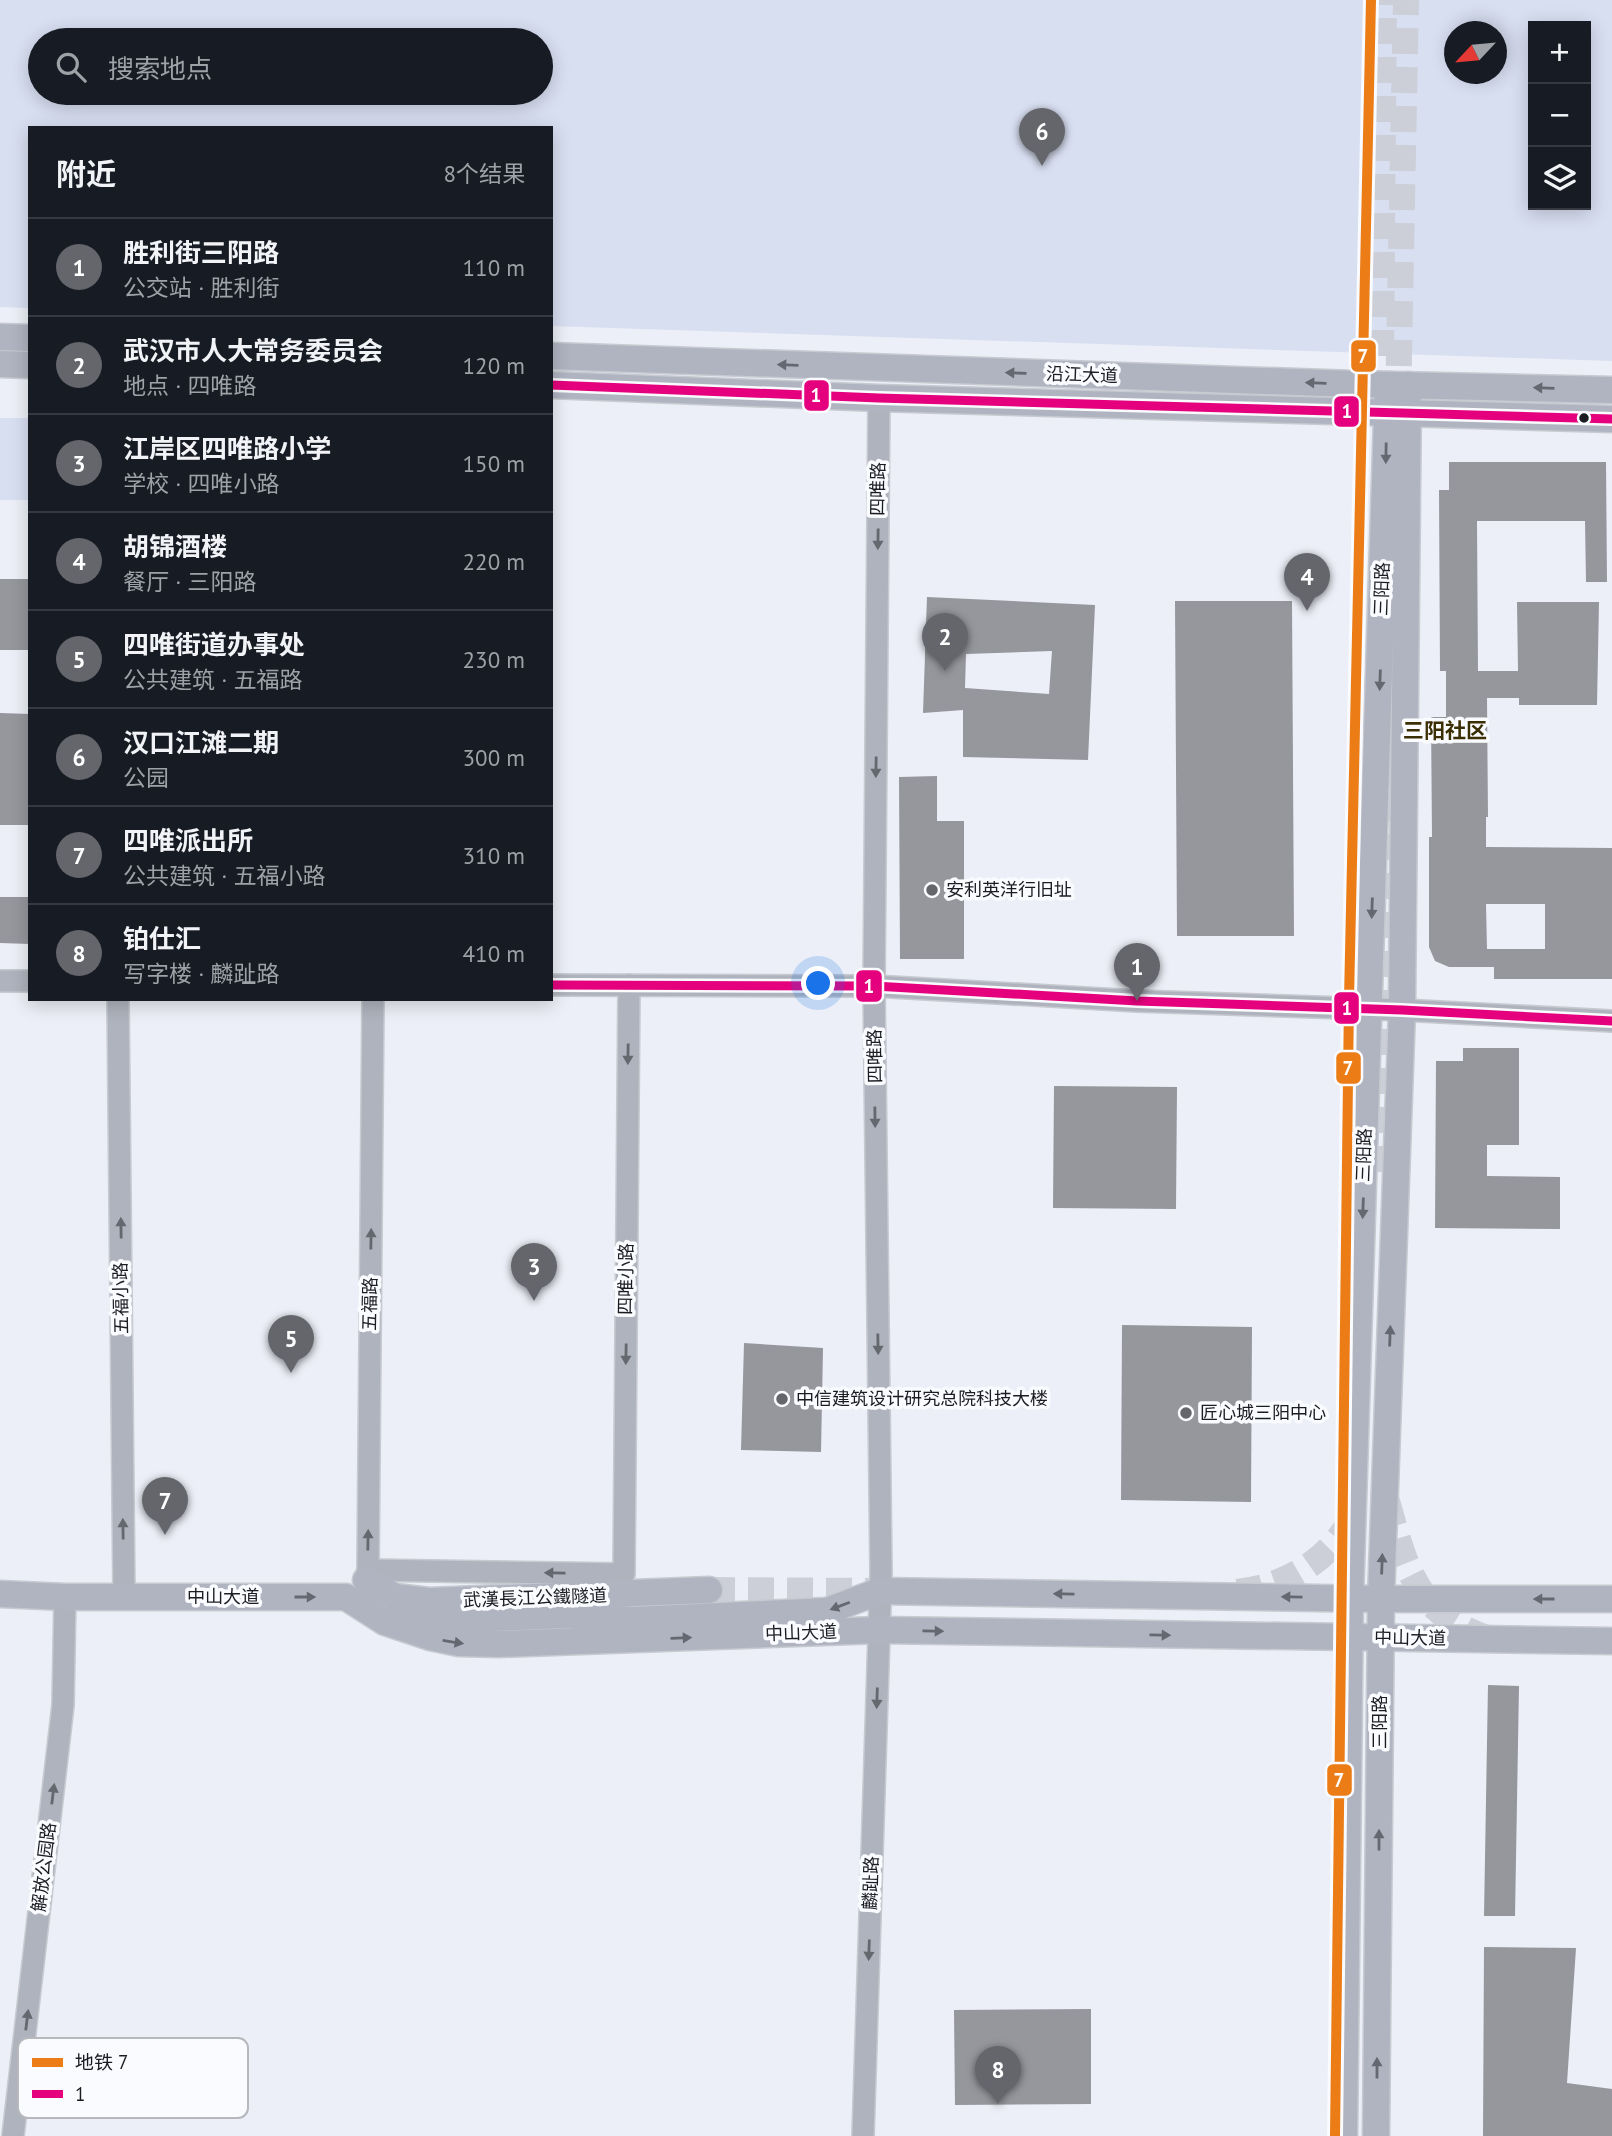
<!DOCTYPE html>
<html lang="zh">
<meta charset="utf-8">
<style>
body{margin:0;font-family:"PT Sans","Noto Sans SC",sans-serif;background:#20242c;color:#f1f3f6}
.controls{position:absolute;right:21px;top:21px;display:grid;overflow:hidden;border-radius:0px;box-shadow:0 4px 18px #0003}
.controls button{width:63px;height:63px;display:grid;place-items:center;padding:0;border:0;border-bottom:2px solid #363941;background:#171b24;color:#f1f3f6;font:35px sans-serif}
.compass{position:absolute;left:1444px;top:21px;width:63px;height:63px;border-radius:50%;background:#171b24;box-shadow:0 4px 18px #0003;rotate:244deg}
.you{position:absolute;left:819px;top:984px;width:24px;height:24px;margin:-18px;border:5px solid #fff;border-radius:50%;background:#1a73e8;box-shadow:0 0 0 10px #1a73e833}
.badge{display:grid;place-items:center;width:46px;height:46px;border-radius:50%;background:#64666c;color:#fff;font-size:23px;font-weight:700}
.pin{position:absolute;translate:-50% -58px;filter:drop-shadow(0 2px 4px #0008)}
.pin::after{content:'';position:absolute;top:37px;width:24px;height:21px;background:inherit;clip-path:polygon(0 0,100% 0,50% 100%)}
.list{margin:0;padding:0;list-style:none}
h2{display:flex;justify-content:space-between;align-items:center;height:91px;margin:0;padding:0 28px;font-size:30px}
h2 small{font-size:23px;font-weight:400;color:#9ea1a6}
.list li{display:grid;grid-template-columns:46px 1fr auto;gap:21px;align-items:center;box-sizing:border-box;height:98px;padding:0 28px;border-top:2px solid #363941}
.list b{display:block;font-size:26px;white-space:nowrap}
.list p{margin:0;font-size:23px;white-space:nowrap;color:#9ea1a6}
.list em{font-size:23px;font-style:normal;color:#9ea1a6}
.icon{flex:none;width:38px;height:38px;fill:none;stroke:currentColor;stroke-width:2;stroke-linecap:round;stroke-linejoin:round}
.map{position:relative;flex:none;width:1612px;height:2136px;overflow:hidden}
.search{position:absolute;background:#171b24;box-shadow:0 4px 18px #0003;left:28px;top:28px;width:525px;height:77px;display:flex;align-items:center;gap:18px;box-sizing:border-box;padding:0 24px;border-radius:38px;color:#9ea1a6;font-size:26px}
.panel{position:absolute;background:#171b24;box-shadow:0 4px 18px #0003;left:28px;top:126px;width:525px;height:875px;border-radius:0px}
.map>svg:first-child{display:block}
.green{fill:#d8dff1;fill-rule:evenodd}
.building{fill:#95979d;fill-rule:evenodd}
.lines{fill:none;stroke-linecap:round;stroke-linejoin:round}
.major-tunnel{stroke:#cccfd7;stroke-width:26;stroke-dasharray:26 13;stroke-linecap:butt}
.minor-casing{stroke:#c7cad0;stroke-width:24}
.major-casing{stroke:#c7cad0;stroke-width:29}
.minor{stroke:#afb3bd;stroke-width:21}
.major{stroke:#b0b4c1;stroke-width:26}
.bus-1-casing{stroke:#f9fbfe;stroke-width:14}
.bus-1{stroke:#e5007d;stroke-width:9}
.metro-1-casing{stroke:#f9fbfe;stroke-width:16}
.metro-1{stroke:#eb7c16;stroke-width:10}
.oneway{fill:#656871}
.oneway2{fill:#64686f}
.bus-dot{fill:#1a1c21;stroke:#f9fbfe;stroke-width:2.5}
.poi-dot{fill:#64666c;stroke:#f9fbfe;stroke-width:2.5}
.labels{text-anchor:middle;stroke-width:7;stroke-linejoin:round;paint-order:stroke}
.street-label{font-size:18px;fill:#1a1c21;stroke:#f9fbfe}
.poi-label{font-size:18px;fill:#1a1c21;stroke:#f9fbfe;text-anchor:start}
.quarter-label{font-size:21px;font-weight:bold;fill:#3c2e03;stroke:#f9fbfe}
.key{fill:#f9fbfe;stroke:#b6b8bc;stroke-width:2}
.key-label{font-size:19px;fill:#1a1c21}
.line-badge{stroke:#f9fbfe;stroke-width:2.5}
.badge-label{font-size:19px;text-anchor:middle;font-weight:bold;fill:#fff}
</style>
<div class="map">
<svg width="1612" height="2136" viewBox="0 0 1612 2136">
<rect width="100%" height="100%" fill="#eceff7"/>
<g class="green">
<path d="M0 0H1612V361L551 326V128H30V308L0 307ZM1533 26H1586V205H1533ZM1454 32H1496V74H1454ZM40 40H541V93H40Z"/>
<rect x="0" y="418" width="30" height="82"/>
</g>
<g class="building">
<path d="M1449 462H1606L1607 582H1586L1585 521H1477L1478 671H1518L1517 602H1599L1597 705H1519V698H1487L1488 817H1486V847L1612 848V979H1494V967H1449L1435 961 1429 947V837H1432L1431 717H1446V671H1440L1439 490H1449ZM1486 904H1545V949H1487Z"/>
<rect x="0" y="579" width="30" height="71"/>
<path d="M927 597 1095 605 1088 760 963 757V710L923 713ZM1052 651 1049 694 965 688 966 654Z"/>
<polygon points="1175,601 1292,601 1294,936 1177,936"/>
<polygon points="0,713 30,714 30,825 0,825"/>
<polygon points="937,776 937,821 964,821 964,959 900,959 899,777"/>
<polygon points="0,897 30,897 30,944 0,943"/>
<polygon points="1463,1048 1519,1048 1519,1145 1487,1145 1487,1176 1560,1177 1560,1229 1435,1228 1436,1061 1463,1061"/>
<polygon points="1054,1086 1177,1087 1176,1209 1053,1208"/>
<polygon points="1122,1325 1252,1327 1251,1502 1121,1500"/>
<polygon points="744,1343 823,1348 821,1452 741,1450"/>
<polygon points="1488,1685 1519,1686 1515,1916 1484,1916"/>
<polygon points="1484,1947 1576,1948 1567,2083 1612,2089 1612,2136 1483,2136"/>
<polygon points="1091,2009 1091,2104 955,2105 954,2010"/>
</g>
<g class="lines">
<g class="major-tunnel">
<polyline points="1381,356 1384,0"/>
<polyline points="1398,405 1406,0"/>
<polyline points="1384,1172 1393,647"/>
<path d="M1387 1501C1406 1569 1416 1615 1492 1640"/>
<polyline points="709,1590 880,1591"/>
<path d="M1237 1592C1288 1587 1336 1556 1357 1508"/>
</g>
<defs>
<g id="minor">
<polyline points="0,981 30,981"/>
<polyline points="551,985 874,986 1137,1001 1402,1010 1612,1021"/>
<polyline points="118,999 124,1597"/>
<polyline points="368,1570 624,1574 629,985"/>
<polyline points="365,1581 368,1570 373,999"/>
<polyline points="13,2136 63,1705 65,1597"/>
<polyline points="863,2136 881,1572 874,986 879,398"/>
</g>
<g id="major">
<polyline points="0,337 30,338"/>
<polyline points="551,356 1354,384 1612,390"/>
<polyline points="0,364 30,365"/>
<polyline points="551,385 879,398 1612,419"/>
<polyline points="366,1580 395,1597 429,1601 709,1590"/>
<polyline points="0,1594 65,1597 346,1597 385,1622 430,1637 459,1643 499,1644 879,1630 1612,1641"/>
<polyline points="398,1612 406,1615 444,1620 566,1615 632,1620 827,1611 880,1591 1381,1599 1612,1599"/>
<polyline points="1344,2136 1350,1598 1388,385"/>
<polyline points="1376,2136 1381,1599 1402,1010 1408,385"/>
</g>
</defs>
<use href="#minor" class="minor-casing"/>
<use href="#major" class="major-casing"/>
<use href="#minor" class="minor"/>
<use href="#major" class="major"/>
<defs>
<g id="bus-1">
<polyline points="551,385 879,398 1612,419"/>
<polyline points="551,985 874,986 1137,1001 1402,1010 1612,1021"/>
</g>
</defs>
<use href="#bus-1" class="bus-1-casing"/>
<use href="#bus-1" class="bus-1"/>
<defs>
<polyline id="metro-1" points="1335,2136 1349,999 1371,0"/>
</defs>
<use href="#metro-1" class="metro-1-casing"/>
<use href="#metro-1" class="metro-1"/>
</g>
<defs><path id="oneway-solid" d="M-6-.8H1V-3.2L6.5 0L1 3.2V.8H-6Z" transform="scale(1.75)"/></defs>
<g class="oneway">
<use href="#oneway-solid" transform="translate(788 365) rotate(-178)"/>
<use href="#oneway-solid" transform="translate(1016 373) rotate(-178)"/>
<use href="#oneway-solid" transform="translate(1316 383) rotate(-178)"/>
<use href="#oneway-solid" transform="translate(1544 388) rotate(-178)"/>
<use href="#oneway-solid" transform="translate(1386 453) rotate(91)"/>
<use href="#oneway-solid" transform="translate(1380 680) rotate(92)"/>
<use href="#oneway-solid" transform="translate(1372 908) rotate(92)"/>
<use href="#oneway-solid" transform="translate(1363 1208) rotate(92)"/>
<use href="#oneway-solid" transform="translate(1390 1336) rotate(-88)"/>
<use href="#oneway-solid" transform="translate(1382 1564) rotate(-88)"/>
<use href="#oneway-solid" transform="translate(1064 1594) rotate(-179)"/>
<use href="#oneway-solid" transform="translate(305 1597)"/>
<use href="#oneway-solid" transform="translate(1292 1597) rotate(-179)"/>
<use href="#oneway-solid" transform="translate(1544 1599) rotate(180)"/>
<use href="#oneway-solid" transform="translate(840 1606) rotate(159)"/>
<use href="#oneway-solid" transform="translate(933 1631) rotate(1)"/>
<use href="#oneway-solid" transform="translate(1160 1635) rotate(1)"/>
<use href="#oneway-solid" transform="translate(681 1638) rotate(-2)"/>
<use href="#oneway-solid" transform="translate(453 1642) rotate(9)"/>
<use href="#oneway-solid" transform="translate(1379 1840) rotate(-90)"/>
<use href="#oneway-solid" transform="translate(1377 2068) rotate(-90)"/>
</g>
<g class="oneway2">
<use href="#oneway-solid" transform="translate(878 539) rotate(91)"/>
<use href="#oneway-solid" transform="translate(876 767) rotate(91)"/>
<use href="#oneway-solid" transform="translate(628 1054) rotate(91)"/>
<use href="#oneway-solid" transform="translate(875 1117) rotate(89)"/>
<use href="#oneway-solid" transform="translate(121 1228) rotate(-91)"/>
<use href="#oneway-solid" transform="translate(371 1239) rotate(-89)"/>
<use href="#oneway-solid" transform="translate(878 1344) rotate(89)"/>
<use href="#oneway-solid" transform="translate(626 1354) rotate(91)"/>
<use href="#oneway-solid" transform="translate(123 1529) rotate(-91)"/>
<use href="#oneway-solid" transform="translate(368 1540) rotate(-89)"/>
<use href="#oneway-solid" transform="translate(555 1573) rotate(-179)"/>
<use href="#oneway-solid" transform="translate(877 1698) rotate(92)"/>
<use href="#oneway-solid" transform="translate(53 1794) rotate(-83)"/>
<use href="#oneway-solid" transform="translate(869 1950) rotate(92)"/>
<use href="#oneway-solid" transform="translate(27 2020) rotate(-83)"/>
</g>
<circle class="bus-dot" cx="1584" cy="418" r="6"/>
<g class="poi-dot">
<circle cx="932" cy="890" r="7"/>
<circle cx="782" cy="1399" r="7"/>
<circle cx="1186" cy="1413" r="7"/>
</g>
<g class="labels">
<g class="street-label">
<text transform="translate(1082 375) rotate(2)" y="6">沿江大道</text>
<text transform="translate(878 489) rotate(-89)" y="6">四唯路</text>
<text transform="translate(1382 589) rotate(-88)" y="6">三阳路</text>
<text transform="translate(875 1056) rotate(-91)" y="6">四唯路</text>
<text transform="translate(1364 1155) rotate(-88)" y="6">三阳路</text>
<text transform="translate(626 1279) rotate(-89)" y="6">四唯小路</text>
<text transform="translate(121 1298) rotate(-91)" y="6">五福小路</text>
<text transform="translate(370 1304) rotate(-89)" y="6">五福路</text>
<text x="223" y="1603">中山大道</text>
<text transform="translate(535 1598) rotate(-2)" y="6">武漢長江公鐵隧道</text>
<text transform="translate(801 1633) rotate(-2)" y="6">中山大道</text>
<text transform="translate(1410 1638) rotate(1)" y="6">中山大道</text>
<text transform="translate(1380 1722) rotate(-90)" y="6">三阳路</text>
<text transform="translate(44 1867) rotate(-83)" y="6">解放公园路</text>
<text transform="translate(871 1883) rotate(-88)" y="6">麟趾路</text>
</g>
<g class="poi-label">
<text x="946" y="896">安利英洋行旧址</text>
<text x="796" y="1405">中信建筑设计研究总院科技大楼</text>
<text x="1200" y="1419">匠心城三阳中心</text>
</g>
<g class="quarter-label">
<text x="1445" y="738">三阳社区</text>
</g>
</g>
<rect x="18" y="2038" width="230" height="80" rx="10" class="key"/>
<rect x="32" y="2058" width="31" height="9" fill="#eb7c16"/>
<rect x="32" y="2090" width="31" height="8" fill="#e5007d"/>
<g class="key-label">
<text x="75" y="2069">地铁 7</text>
<text x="75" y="2101">1</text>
</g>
<g class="line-badge">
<rect x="1350" y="339" width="27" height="34" rx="7" fill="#eb7c16"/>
<rect x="803" y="379" width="27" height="33" rx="7" fill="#e5007d"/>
<rect x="1333" y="395" width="27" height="33" rx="7" fill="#e5007d"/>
<rect x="855" y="969" width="28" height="34" rx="7" fill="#e5007d"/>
<rect x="1333" y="991" width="27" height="34" rx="7" fill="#e5007d"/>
<rect x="1335" y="1051" width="27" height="34" rx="7" fill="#eb7c16"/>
<rect x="1326" y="1763" width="27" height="34" rx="7" fill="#eb7c16"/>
</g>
<g class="badge-label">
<text x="1363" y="363">7</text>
<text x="816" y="402">1</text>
<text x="1347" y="418">1</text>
<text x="869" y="993">1</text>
<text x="1347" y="1015">1</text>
<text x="1348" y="1075">7</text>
<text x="1339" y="1787">7</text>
</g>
</svg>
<div class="controls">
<button>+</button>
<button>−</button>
<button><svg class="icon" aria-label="layers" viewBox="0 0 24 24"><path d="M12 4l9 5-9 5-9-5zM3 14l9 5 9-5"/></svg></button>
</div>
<svg class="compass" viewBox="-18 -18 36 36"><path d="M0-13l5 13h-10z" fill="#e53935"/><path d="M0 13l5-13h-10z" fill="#9ea1a6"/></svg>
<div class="you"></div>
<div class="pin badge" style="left:1137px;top:1001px">1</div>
<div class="pin badge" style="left:945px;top:671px">2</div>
<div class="pin badge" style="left:534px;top:1301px">3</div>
<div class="pin badge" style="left:1307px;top:611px">4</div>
<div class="pin badge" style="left:291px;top:1373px">5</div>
<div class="pin badge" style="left:1042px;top:166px">6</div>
<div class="pin badge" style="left:165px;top:1535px">7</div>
<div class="pin badge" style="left:998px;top:2104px">8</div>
<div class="search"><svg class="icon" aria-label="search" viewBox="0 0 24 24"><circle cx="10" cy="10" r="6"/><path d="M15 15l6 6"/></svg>搜索地点</div>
<section class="panel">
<h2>附近<small>8个结果</small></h2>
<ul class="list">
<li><span class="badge">1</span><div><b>胜利街三阳路</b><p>公交站 · 胜利街</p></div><em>110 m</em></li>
<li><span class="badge">2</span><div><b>武汉市人大常务委员会</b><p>地点 · 四唯路</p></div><em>120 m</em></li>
<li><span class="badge">3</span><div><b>江岸区四唯路小学</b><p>学校 · 四唯小路</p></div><em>150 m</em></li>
<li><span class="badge">4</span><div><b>胡锦酒楼</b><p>餐厅 · 三阳路</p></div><em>220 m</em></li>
<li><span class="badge">5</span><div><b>四唯街道办事处</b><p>公共建筑 · 五福路</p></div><em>230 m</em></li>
<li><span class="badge">6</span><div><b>汉口江滩二期</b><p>公园</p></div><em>300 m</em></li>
<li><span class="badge">7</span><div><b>四唯派出所</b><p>公共建筑 · 五福小路</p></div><em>310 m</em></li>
<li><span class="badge">8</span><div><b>铂仕汇</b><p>写字楼 · 麟趾路</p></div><em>410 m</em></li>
</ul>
</section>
</div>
